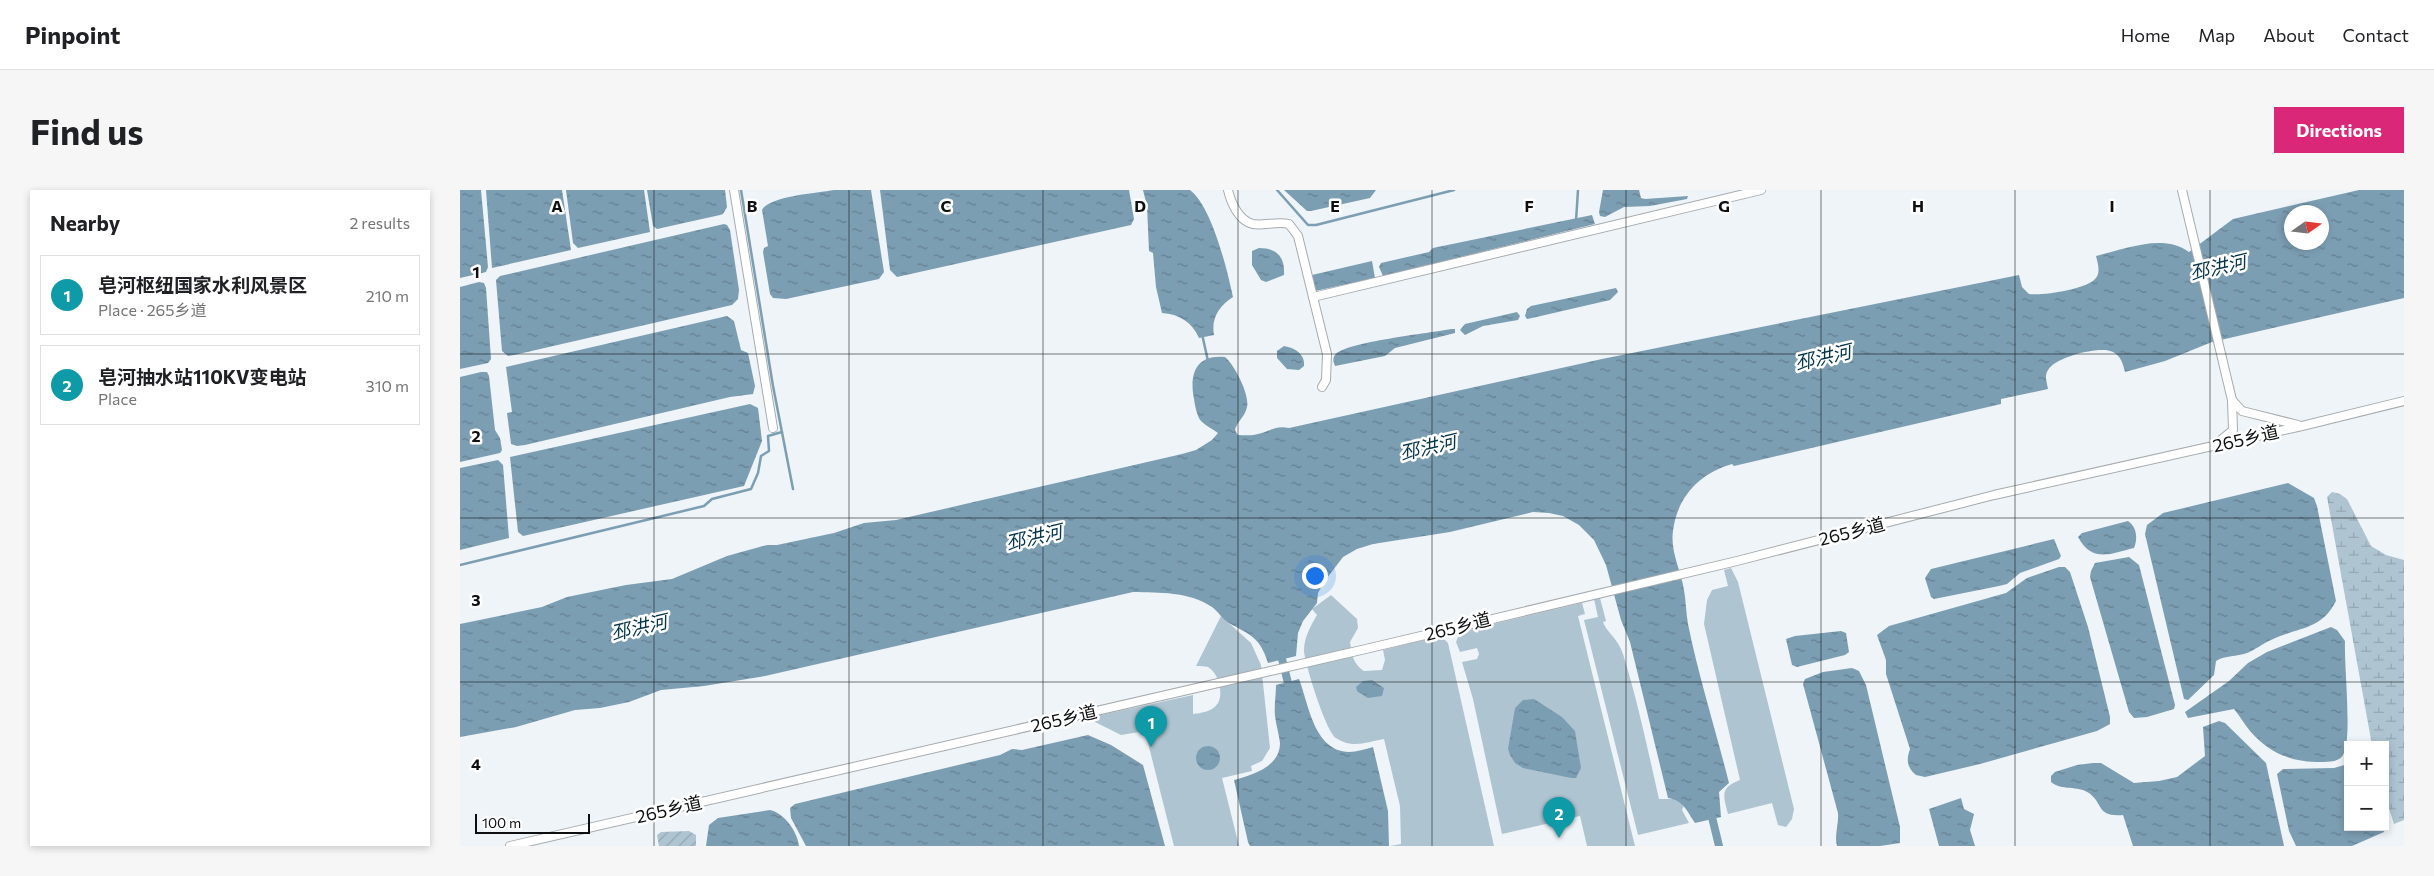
<!DOCTYPE html>
<meta charset="utf-8">
<style>
body{margin:0;font-family:Commissioner,"Noto Sans SC",sans-serif;background:#f6f6f6;color:#202124}
.controls{position:absolute;right:15px;bottom:15px;display:grid;overflow:hidden;border-radius:0px;box-shadow:0 2px 8px #0003}
.controls button{width:45px;height:45px;display:grid;place-items:center;padding:0;border:0;border-bottom:1px solid #e0e0e0;background:#fff;color:#202124;font:25px sans-serif}
.compass{position:absolute;left:1824px;top:15px;width:45px;height:45px;border-radius:50%;background:#fff;box-shadow:0 2px 8px #0003;rotate:76deg}
.scale{position:absolute;left:15px;bottom:12px;width:115px;box-sizing:border-box;padding-left:5px;border:2px solid #0d0f10;border-top:0;font-size:14px;line-height:18px;white-space:nowrap;color:#0d0f10;-webkit-text-stroke:4px #fff;paint-order:stroke}
.you{position:absolute;left:854px;top:385px;width:18px;height:18px;margin:-12px;border:4px solid #fff;border-radius:50%;background:#1a73e8;box-shadow:0 0 0 8px #1a73e833}
.badge{display:grid;place-items:center;width:32px;height:32px;border-radius:50%;background:#db2777;color:#fff;font-size:16px;font-weight:700}
.pin{position:absolute;translate:-50% -41px;filter:drop-shadow(0 1px 2px #0008)}
.pin::after{content:'';position:absolute;top:26px;width:18px;height:15px;background:inherit;clip-path:polygon(0 0,100% 0,50% 100%)}
.list{margin:0;padding:0;list-style:none}
h2{display:flex;justify-content:space-between;align-items:center;height:65px;margin:0;padding:0 20px;font-size:21px}
h2 small{font-size:16px;font-weight:400;color:#757577}
.list li{display:grid;grid-template-columns:32px 1fr auto;gap:15px;align-items:center;box-sizing:border-box;height:80px;margin:0 10px 10px;padding:0 10px;border:1px solid #e0e0e0;border-radius:0px}
.list b{display:block;font-size:19px;white-space:nowrap}
.list p{margin:0;font-size:16px;white-space:nowrap;color:#757577}
.list em{font-size:16px;font-style:normal;color:#757577}
.map{position:relative;flex:none;width:1944px;height:656px;overflow:hidden;border-radius:0px}
header{display:flex;align-items:center;gap:30px;box-sizing:border-box;height:70px;padding:0 25px;background:#fff;border-bottom:1px solid #e0e0e0}
header strong{font-size:24px}
nav{display:flex;gap:28px;margin-inline-start:auto;font-size:18px}
.intro{display:flex;align-items:center;justify-content:space-between;box-sizing:border-box;height:120px;padding:0 30px}
h1{margin:0;font-size:35px}
.button{padding:12px 22px;border-radius:0px;background:#db2777;color:#fff;font-size:18px;font-weight:700}
main{display:flex;gap:30px;padding:0 30px}
aside{flex:1;background:#fff;border-radius:0px;box-shadow:0 2px 8px #0003}
.map>svg:first-child{display:block}
.grass{fill:#aec4d1}
.wetland{fill:url(#wetland-marsh)}
.garden{fill:url(#garden-furrows)}
.water{fill:url(#water-ripples);fill-rule:evenodd}
.lines{fill:none;stroke-linecap:round;stroke-linejoin:round}
.stream{stroke:#7c9eb3;stroke-width:2.5}
.canal{stroke:#7c9eb3;stroke-width:8}
.minor-casing{stroke:#a6abae;stroke-width:10}
.minor{stroke:#fff;stroke-width:8}
.grid{fill:none;stroke:#0d0f10;stroke-width:1;stroke-opacity:0.55}
.labels{text-anchor:middle;stroke-width:5;stroke-linejoin:round;paint-order:stroke}
.street-label{font-size:18px;fill:#0d0f10;stroke:#fff}
.water-label{font-size:19px;font-style:italic;fill:#03344a;stroke:#fff}
.grid-label{font-size:16px;text-anchor:middle;font-weight:bold;fill:#0d0f10;stroke:#fff;stroke-width:5;stroke-linejoin:round;paint-order:stroke}
</style>
<header>
<strong>Pinpoint</strong>
<nav><a>Home</a><a>Map</a><a>About</a><a>Contact</a></nav>
</header>
<div class="intro"><h1>Find us</h1><a class="button">Directions</a></div>
<main>
<aside>
<h2>Nearby<small>2 results</small></h2>
<ul class="list">
<li><span class="badge" style="background:#0f9aa8">1</span><div><b>皂河枢纽国家水利风景区</b><p>Place · 265乡道</p></div><em>210 m</em></li>
<li><span class="badge" style="background:#0f9aa8">2</span><div><b>皂河抽水站110KV变电站</b><p>Place</p></div><em>310 m</em></li>
</ul>
</aside>
<div class="map">
<svg width="1944" height="656" viewBox="0 0 1944 656">
<defs>
<pattern id="wetland-marsh" width="20" height="14" patternUnits="userSpaceOnUse" patternTransform="scale(1.25)"><rect width="20" height="14" fill="#aec4d1"/><path d="M1 5h8M5 5V1M11 12h8M15 12V8" fill="none" stroke="#94a7b2"/></pattern>
<pattern id="garden-furrows" width="10" height="10" patternUnits="userSpaceOnUse" patternTransform="scale(1.25)"><rect width="10" height="10" fill="#aec4d1"/><path d="M-1 1l2-2M0 10L10 0M9 11l2-2" fill="none" stroke="#94a7b2"/></pattern>
<pattern id="water-ripples" width="26" height="14" patternUnits="userSpaceOnUse" patternTransform="scale(1.25)"><rect width="26" height="14" fill="#7c9eb3"/><path d="M2 4q2-2 4 0t4 0M15 11q2-2 4 0t4 0" fill="none" stroke="#647f90"/></pattern>
</defs>
<rect width="100%" height="100%" fill="#eef4f7"/>
<g class="grass">
<path d="M1271 378 1278 392 1334 619 1332 629 1326 637 1318 635 1312 613 1268 624C1263 604 1260 598 1280 590L1244 434 1247 410 1252 400 1268 396 1264 380Z"/>
<path d="M871 405 897 429 898 438 890 452C892 465 893 474 904 481L922 480 925 470 923 460 976 447 985 450 988 453 1034 656H930L941 654 940 616 924 549C907 552 892 559 876 548 866 542 845 474 844 461 844 448 850 437 857 425L852 419Z"/>
<path d="M1140 408 1146 431 1143 432C1145 440 1159 450 1163 464 1178 512 1188 561 1199 609H1216L1224 615 1222 620 1229 633 1178 645 1124 430 1138 427 1134 409Z"/>
<polygon points="1122,413 1125,424 1118,426 1175,656 1127,656 1120,626 1042,644 1013,509 1002,472 1017,469 1019,464 1017,458 1000,462 996,452 1000,442"/>
<path d="M761 426 791 453 801 475 810 558 802 571 791 576 792 581 762 588 779 656H714L685 541 661 545 627 528 733 505V524C756 522 765 513 758 490 756 485 753 480 748 477 745 476 740 476 736 476Z"/>
</g>
<polygon class="wetland" points="1872,302 1880,304 1887,309 1911,356 1926,365 1944,370 1944,630 1934,634 1925,606 1925,555 1912,555 1867,307"/>
<polygon class="garden" points="229,641 236,645 236,656 199,656 197,645 201,642"/>
<g class="water">
<polygon points="0,0 21,0 28,77 26,82 0,88"/>
<polygon points="26,0 102,0 111,60 32,78"/>
<polygon points="106,0 184,0 190,42 118,58 113,53"/>
<polygon points="187,0 265,0 267,17 263,24 260,25 197,39 193,36"/>
<path d="M374 0H411L424 82 419 89 326 109 313 108 310 104 303 62 304 58 308 56 302 20C309 6 358 3 374 0Z"/>
<polygon points="420,0 669,0 674,29 671,35 437,87 430,80"/>
<path d="M683 0H730C752 17 767 79 773 107 759 116 751 128 754 145L739 148C732 132 719 124 702 123L696 97 693 63 689 61 687 16Z"/>
<polygon points="824,0 916,0 910,8 851,21 847,21"/>
<polygon points="1143,0 1179,0 1181,8 1185,9 1228,6 1227,9 1190,16 1164,17 1145,27 1140,26 1139,22"/>
<path d="M1899 0H1944V108L1752 152 1705 171 1665 182C1663 174 1661 166 1653 162 1641 155 1595 167 1588 180 1584 186 1587 193 1588 199L1541 209V214L1274 276 1272 274C1240 283 1217 307 1213 341 1210 361 1221 381 1224 400 1226 412 1226 423 1228 434 1239 488 1256 541 1269 593L1259 602 1261 627 1235 633C1227 621 1223 610 1208 608L1170 452 1161 430 1146 375 1134 350 1119 335 1103 326 1089 323 1073 322 990 342 913 354 897 359 883 367 864 392 858 403 857 413 843 431 838 443 836 466 808 473C800 447 790 445 769 433 762 429 758 421 752 417 728 401 700 403 673 402L305 486 244 496 201 500 169 512 140 518 115 520 56 537 0 547V434L82 417 107 407 166 395 212 389 267 366 307 355H317L374 343 404 333 436 330 722 264 736 260 752 250 758 243C753 239 746 236 741 231 737 226 735 216 734 209 729 184 736 164 765 167 774 174 790 205 787 217 785 226 779 230 776 237 774 240 776 242 778 245 784 245 792 246 798 244 810 241 816 235 829 238L1142 169 1559 85 1562 97 1569 104C1583 106 1626 99 1635 89 1641 83 1638 74 1636 66 1666 59 1703 43 1729 62L1773 29ZM1832 22H1862V52H1832Z"/>
<polygon points="1132,25 1135,34 923,86 919,77 921,73 969,62 973,58"/>
<polygon points="264,34 267,35 270,40 279,100 278,109 272,115 54,165 48,166 42,161 36,90 40,86"/>
<path d="M799 58C817 58 825 67 824 85L806 92 801 90 792 75V61Z"/>
<polygon points="912,71 915,88 855,101 852,85"/>
<polygon points="19,92 24,93 26,98 31,169 28,173 0,179 0,97"/>
<polygon points="1156,98 1158,102 1150,110 1072,128 1067,129 1065,126 1067,119 1071,116"/>
<polygon points="1057,122 1060,126 1058,130 1023,136 1005,145 1000,140 1005,134"/>
<polygon points="267,126 274,131 281,160 288,163 295,196 293,204 270,207 65,255 57,256 51,254 47,223 52,222 46,177"/>
<path d="M991 139H995V143L935 158 925 166 875 176C874 173 872 169 875 165 884 152 972 143 991 139Z"/>
<path d="M824 156C835 158 845 164 844 176L839 180 827 179 817 168V161Z"/>
<polygon points="21,182 27,182 29,186 35,240 40,248 42,260 40,263 0,272 0,187"/>
<polygon points="290,214 298,218 302,251 284,296 63,346 58,342 50,267"/>
<polygon points="38,270 43,275 49,348 0,360 0,278"/>
<path d="M1828 293 1854 308 1857 316 1876 411C1861 441 1837 437 1811 450 1802 454 1795 460 1787 463 1776 467 1766 465 1756 471L1754 485 1728 510 1724 509 1685 344 1687 335 1703 323Z"/>
<path d="M1668 331C1677 337 1678 349 1674 358 1650 364 1632 373 1618 347L1622 343Z"/>
<polygon points="1594,349 1601,366 1599,369 1560,383 1547,394 1539,396 1474,409 1471,407 1465,388 1471,379"/>
<polygon points="1669,367 1679,375 1715,515 1714,519 1687,527 1674,528 1669,522 1630,387 1631,381 1635,373"/>
<path d="M1599 377H1605L1610 382 1628 437 1650 527V534L1637 541 1520 574 1465 587 1456 585C1447 578 1446 570 1450 559L1426 484V470L1417 445 1429 436 1546 403 1567 388Z"/>
<path d="M1871 437 1877 440 1885 451C1884 476 1892 545 1884 563 1881 572 1869 572 1861 572 1832 572 1810 564 1790 541 1784 534 1780 526 1774 519L1728 528 1725 522 1769 491 1788 473 1807 462Z"/>
<polygon points="1381,441 1386,443 1389,462 1385,465 1337,477 1332,475 1326,449 1335,446"/>
<path d="M1392 478 1399 481 1406 495 1440 637V653L1420 656H1377C1374 646 1379 634 1378 623L1343 494 1345 489 1363 482Z"/>
<path d="M839 489C849 515 854 561 889 562 897 562 905 559 913 557L928 621 929 656H790L788 652 774 590C792 585 820 577 820 553 819 544 816 535 815 526 814 515 816 505 816 495Z"/>
<polygon points="912,490 924,498 922,506 908,508 897,501 896,497 903,491"/>
<polygon points="1074,509 1102,527 1115,541 1121,578 1116,588 1111,588 1063,578 1055,573 1050,565 1048,559 1055,518 1063,510"/>
<path d="M1759 531 1765 533 1806 573 1824 656H1673L1663 625C1636 627 1644 614 1629 603 1617 595 1602 601 1591 592V586L1595 582 1617 575 1633 573H1641L1674 593 1699 591 1717 587 1745 566 1743 537Z"/>
<polygon points="628,545 651,555 683,575 705,656 346,656 331,628 330,618 335,614 540,565 552,559 562,560"/>
<circle cx="748" cy="568" r="12"/>
<polygon points="1888,574 1888,637 1923,637 1924,642 1892,656 1836,656 1829,641 1817,584 1823,579 1874,578"/>
<polygon points="1501,608 1504,619 1514,624 1510,640 1515,656 1479,656 1469,619"/>
<path d="M310 620C324 623 337 641 339 656H246L249 635 258 628Z"/>
</g>
<g class="lines">
<g class="stream">
<polyline points="281,0 313,196 333,299"/>
<polyline points="817,0 848,35 856,35 994,0"/>
<polyline points="1116,31 1118,0"/>
<polyline points="742,144 748,171"/>
<polyline points="0,375 244,316 252,309 291,299 298,283 301,266 309,261 308,246 322,242"/>
</g>
<g class="canal">
<polyline points="820,461 830,501"/>
<polyline points="1250,619 1259,656"/>
</g>
<defs>
<g id="minor">
<polyline points="274,0 313,238"/>
<path d="M768 0C771 13 779 31 793 34 804 36 817 31 829 34L838 46 867 164 866 190 862 197"/>
<polyline points="1722,0 1772,210 1773,240 1756,254"/>
<polyline points="853,107 1301,0"/>
<polyline points="1772,210 1782,221 1838,235"/>
<polyline points="50,656 910,458 1277,371 1534,305 1842,236 1944,211"/>
</g>
</defs>
<use href="#minor" class="minor-casing"/>
<use href="#minor" class="minor"/>
</g>
<path class="grid" d="M194 0V656M389 0V656M583 0V656M778 0V656M972 0V656M1166 0V656M1361 0V656M1555 0V656M1750 0V656M0 164H1944M0 328H1944M0 492H1944"/>
<g class="labels">
<g class="street-label">
<text transform="translate(1786 249) rotate(-13)" y="6">265乡道</text>
<text transform="translate(1392 342) rotate(-14)" y="6">265乡道</text>
<text transform="translate(998 437) rotate(-14)" y="6">265乡道</text>
<text transform="translate(604 529) rotate(-13)" y="6">265乡道</text>
<text transform="translate(209 620) rotate(-13)" y="6">265乡道</text>
</g>
<g class="water-label">
<text transform="translate(1758 77) rotate(-13)" y="7">邳洪河</text>
<text transform="translate(1363 167) rotate(-13)" y="7">邳洪河</text>
<text transform="translate(968 257) rotate(-13)" y="7">邳洪河</text>
<text transform="translate(574 347) rotate(-13)" y="7">邳洪河</text>
<text transform="translate(179 437) rotate(-13)" y="7">邳洪河</text>
</g>
</g>
<g class="grid-label">
<text x="97" y="22">A</text>
<text x="292" y="22">B</text>
<text x="486" y="22">C</text>
<text x="680" y="22">D</text>
<text x="875" y="22">E</text>
<text x="1069" y="22">F</text>
<text x="1264" y="22">G</text>
<text x="1458" y="22">H</text>
<text x="1652" y="22">I</text>
<text x="16" y="88">1</text>
<text x="16" y="252">2</text>
<text x="16" y="416">3</text>
<text x="16" y="580">4</text>
</g>
</svg>
<div class="controls">
<button>+</button>
<button>−</button>
</div>
<svg class="compass" viewBox="-18 -18 36 36"><path d="M0-13l5 13h-10z" fill="#e53935"/><path d="M0 13l5-13h-10z" fill="#757577"/></svg>
<div class="scale">100 m</div>
<div class="you"></div>
<div class="pin badge" style="left:691px;top:557px;background:#0f9aa8">1</div>
<div class="pin badge" style="left:1099px;top:648px;background:#0f9aa8">2</div>
</div>
</main>
